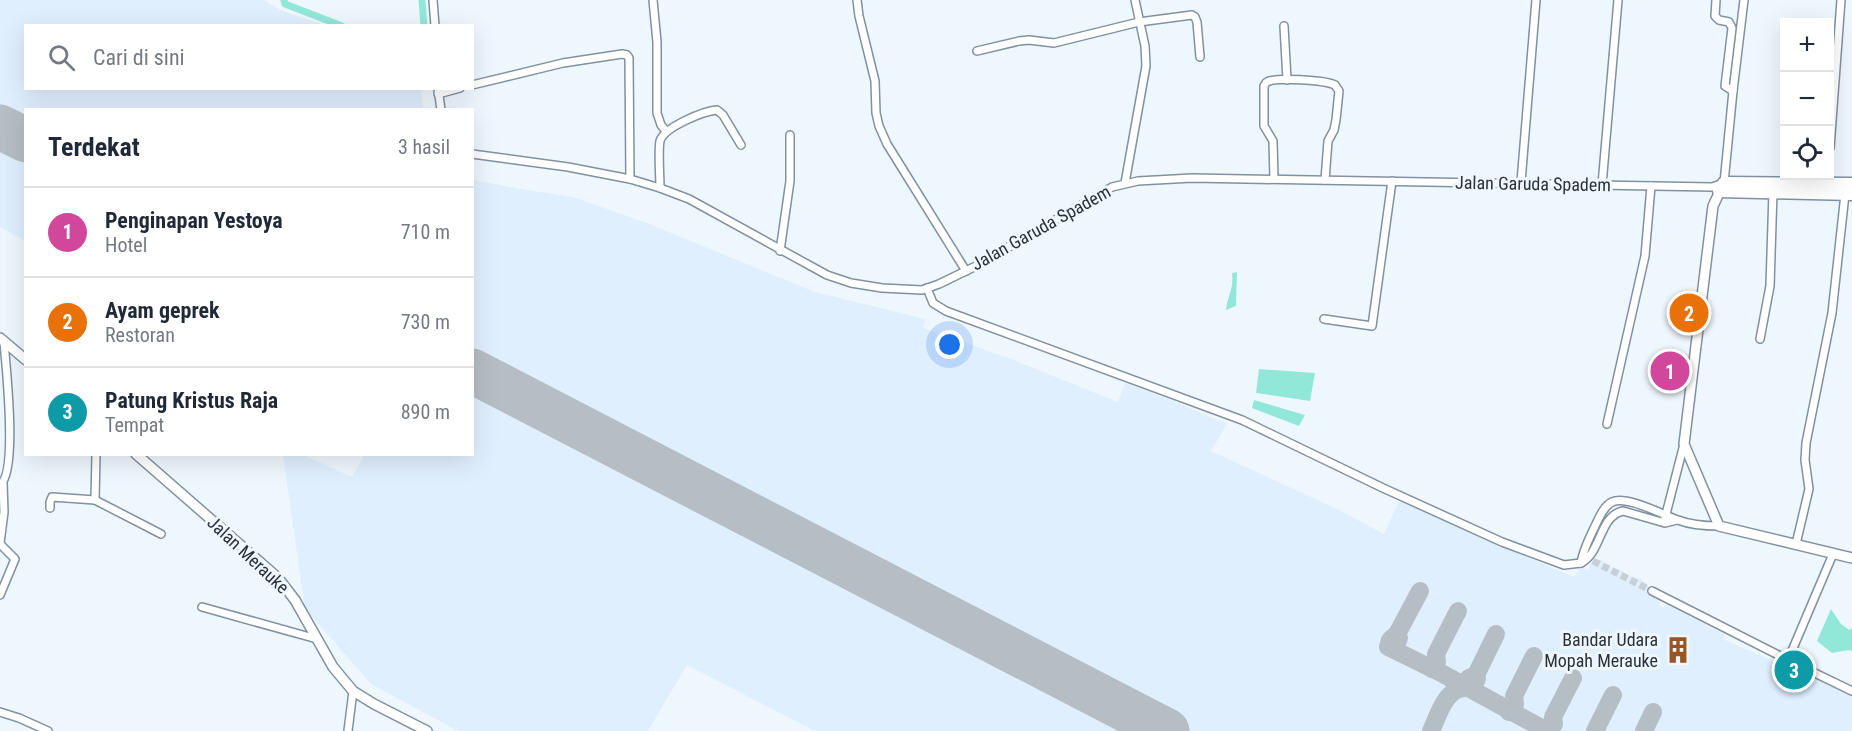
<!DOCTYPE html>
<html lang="id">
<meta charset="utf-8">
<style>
body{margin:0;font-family:"Roboto Condensed",sans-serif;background:#f6f6f7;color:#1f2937}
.controls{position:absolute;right:18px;top:18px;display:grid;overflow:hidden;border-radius:0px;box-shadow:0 6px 24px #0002}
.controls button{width:54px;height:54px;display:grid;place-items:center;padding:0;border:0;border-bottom:2px solid #e0e1e3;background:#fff;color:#1f2937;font:30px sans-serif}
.you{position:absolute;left:950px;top:345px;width:21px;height:21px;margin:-15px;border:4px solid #fff;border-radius:50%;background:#1a73e8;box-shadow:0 0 0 9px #1a73e833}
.badge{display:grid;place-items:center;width:39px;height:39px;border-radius:50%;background:#0b8043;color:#fff;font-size:20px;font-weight:700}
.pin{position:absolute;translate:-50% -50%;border:3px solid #fff;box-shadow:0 2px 6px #0006}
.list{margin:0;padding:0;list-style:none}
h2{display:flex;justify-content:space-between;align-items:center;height:78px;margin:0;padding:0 24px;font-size:26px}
h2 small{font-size:20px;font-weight:400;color:#747a83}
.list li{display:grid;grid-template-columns:39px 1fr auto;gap:18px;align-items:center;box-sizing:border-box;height:90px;padding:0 24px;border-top:2px solid #e0e1e3}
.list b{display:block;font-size:22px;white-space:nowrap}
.list p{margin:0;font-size:20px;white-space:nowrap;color:#747a83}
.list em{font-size:20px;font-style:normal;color:#747a83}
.icon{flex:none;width:33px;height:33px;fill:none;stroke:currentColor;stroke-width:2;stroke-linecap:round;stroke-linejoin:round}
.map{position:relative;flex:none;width:1852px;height:731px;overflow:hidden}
.search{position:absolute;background:#fff;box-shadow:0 6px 24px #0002;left:24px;top:24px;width:450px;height:66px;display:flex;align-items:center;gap:15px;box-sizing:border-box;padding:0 21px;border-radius:0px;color:#747a83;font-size:22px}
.panel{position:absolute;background:#fff;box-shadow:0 6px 24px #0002;left:24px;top:108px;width:450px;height:348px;border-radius:0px}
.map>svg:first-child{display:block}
.built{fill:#e0effe}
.water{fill:#91e8d9}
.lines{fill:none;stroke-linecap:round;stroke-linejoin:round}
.canal{stroke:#91e8d9;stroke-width:7}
.taxiway{stroke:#b6bec5;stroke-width:18}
.runway{stroke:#b6bec5;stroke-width:45}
.minor-tunnel{stroke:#c8d0d7;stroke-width:7;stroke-dasharray:7 3.5;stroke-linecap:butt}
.minor-casing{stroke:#8091a2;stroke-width:10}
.tertiary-casing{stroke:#8091a2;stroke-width:12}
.trunk-casing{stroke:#8091a2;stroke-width:15}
.minor{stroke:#fff;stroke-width:7}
.tertiary{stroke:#fff;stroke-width:9}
.trunk{stroke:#fff;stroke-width:12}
.labels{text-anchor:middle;stroke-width:6;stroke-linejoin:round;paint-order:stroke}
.street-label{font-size:18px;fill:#2b3239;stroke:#eff7fe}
.poi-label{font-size:18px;fill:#2b3239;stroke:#eff7fe;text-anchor:end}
</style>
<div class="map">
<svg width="1852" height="731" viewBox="0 0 1852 731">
<rect width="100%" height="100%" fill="#eff7fe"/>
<g class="built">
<polygon points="0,0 264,0 280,10 324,25 26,26 26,88 421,89 423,109 26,110 25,241 0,227"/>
<polygon points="473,180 521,189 573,197 647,223 815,292 926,319 923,327 926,329 1006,357 1118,402 1125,383 1173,401 1227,424 1211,451 1335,508 1384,534 1399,501 1471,533 1574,577 1580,567 1588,570 1592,561 1595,559 1602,560 1611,567 1622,570 1629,576 1641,579 1648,586 1666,593 1659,605 1664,608 1666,604 1725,635 1723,639 1852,695 1852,731 815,731 687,665 648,731 458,731 371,684 305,609 283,455 304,455 352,477 364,455 472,454"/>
</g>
<g class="water">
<path d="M1237 272 1236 306 1226 310C1228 294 1234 289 1232 273Z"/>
<polygon points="1259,369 1315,373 1310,401 1256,393"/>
<polygon points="1254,400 1305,415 1299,426 1252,408"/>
<polygon points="1831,609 1841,624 1849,630 1852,628 1852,651 1849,650 1832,653 1817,641"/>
</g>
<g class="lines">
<g class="canal">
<polyline points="284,0 285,4 342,26"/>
<polyline points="422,0 424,26"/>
</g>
<g class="taxiway">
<polyline points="1397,634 1390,640 1388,647 1443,674 1547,731"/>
<polyline points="1396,645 1399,638 1397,634 1420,591"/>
<polyline points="1432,669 1437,662 1436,654 1458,611"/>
<polyline points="1473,686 1477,679 1476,675 1496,634"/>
<polyline points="1509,712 1515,704 1514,696 1534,656"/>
<path d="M1431 731C1438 716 1446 686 1467 688L1469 678 1476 675"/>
<polyline points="1549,731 1554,724 1553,717 1573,678"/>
<polyline points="1595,731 1613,695"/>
<polyline points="1644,731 1653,712"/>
</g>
<g class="runway">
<polyline points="0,127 26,140"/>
<polyline points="472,371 1167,731"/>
</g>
<polyline class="minor-tunnel" points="1593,561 1652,591"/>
<defs>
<g id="minor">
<polyline points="433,0 435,26"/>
<polyline points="653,0 657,42 657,113 661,125 666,131"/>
<polyline points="857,0 859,16 875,81 876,113 879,126 887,144 966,271"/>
<polyline points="1716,0 1715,16 1719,20 1729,22 1732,28 1725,86 1733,91"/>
<polyline points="1284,26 1287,80"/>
<polyline points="977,51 1019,41 1029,40 1054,43 1139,22 1192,15 1195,17 1197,22 1200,57"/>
<polyline points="472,85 563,63 622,54 627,55 629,58 630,179"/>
<polyline points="438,88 441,110"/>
<polyline points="438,94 460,88"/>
<polyline points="1830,148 1841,0"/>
<polyline points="472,154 568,167 630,179 660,188 689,199 827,275 851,283 882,288 922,290 939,284 976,266 1112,187 1138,181 1192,178 1712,187 1724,183 1733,91 1744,0"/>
<path d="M1274 179 1273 141 1264 126V86C1265 85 1265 83 1267 82 1275 77 1325 80 1335 85L1339 91 1336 120 1334 130 1328 141 1325 180"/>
<polyline points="1521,182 1536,0"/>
<polyline points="1125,183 1146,66 1145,46 1135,0"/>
<polyline points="1602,185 1618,0"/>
<path d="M660 188C660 176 658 151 660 141 664 127 704 111 717 110L723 115 741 145"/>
<polyline points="780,251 790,181 790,135"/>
<polyline points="927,288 933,303 946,311 1242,420 1383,488 1502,542 1564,565 1581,563"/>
<polyline points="1324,319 1372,326 1392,181"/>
<polyline points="1760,339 1770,286 1773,192"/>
<polyline points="1607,424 1645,256 1651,186"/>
<polyline points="96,454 95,500 161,534"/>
<path d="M0 485C18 472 6 367 4 342"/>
<polyline points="50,508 50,502 52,497 95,500"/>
<polyline points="1665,518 1684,444"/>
<path d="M1677 520 1665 523 1623 511C1599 516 1602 552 1581 563 1583 549 1590 537 1596 524 1600 516 1604 506 1612 502 1627 495 1663 515 1678 520 1691 525 1705 526 1719 526"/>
<polyline points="0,543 4,512 3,483"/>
<polyline points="0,544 15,559 0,595"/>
<polyline points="1796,544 1809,489 1805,460 1806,443 1832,313 1845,194"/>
<polyline points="1652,591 1788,660 1852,691"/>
<polyline points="202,607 317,639"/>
<polyline points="1788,660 1833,554"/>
<polyline points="0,712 19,718 48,731"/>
<polyline points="348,731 353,691"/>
</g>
<g id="tertiary">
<polyline points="1722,187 1713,206 1684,444 1719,526 1852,558"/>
<polyline points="0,338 26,360"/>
<polyline points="136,454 278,578 295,600 333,667 353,691 374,704 427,731"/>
</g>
<g id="trunk">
<polyline points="1724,183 1852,184"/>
<polyline points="1719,191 1852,194"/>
</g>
</defs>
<use href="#minor" class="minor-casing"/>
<use href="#tertiary" class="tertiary-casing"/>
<use href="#trunk" class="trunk-casing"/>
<use href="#minor" class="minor"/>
<use href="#tertiary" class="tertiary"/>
<use href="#trunk" class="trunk"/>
</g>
<defs>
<symbol id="building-bare" viewBox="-9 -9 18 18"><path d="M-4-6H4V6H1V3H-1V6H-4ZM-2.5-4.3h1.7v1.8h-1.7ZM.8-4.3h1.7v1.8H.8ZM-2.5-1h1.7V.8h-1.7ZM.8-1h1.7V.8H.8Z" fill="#985526" stroke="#eff7fe" stroke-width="2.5" paint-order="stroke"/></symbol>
</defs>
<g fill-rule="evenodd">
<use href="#building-bare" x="1659" y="631" width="38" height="38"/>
</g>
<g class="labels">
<g class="street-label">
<text transform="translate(1533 184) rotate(1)" y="6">Jalan Garuda Spadem</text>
<text transform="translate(1041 228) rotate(-29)" y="6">Jalan Garuda Spadem</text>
<text transform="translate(248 555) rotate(43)" y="6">Jalan Merauke</text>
</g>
<g class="poi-label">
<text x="1658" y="646">Bandar Udara<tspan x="1658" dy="21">Mopah Merauke</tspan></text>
</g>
</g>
</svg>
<div class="controls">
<button>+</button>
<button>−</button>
<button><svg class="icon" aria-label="locate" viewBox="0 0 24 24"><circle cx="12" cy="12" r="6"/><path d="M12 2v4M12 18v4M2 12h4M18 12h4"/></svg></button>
</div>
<div class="you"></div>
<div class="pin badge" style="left:1670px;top:371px;background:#d1479c">1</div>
<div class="pin badge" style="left:1689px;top:313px;background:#e8710a">2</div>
<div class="pin badge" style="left:1794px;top:670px;background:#0f9aa8">3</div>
<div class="search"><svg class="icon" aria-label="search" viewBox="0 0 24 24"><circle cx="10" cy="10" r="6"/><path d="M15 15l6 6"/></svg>Cari di sini</div>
<section class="panel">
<h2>Terdekat<small>3 hasil</small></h2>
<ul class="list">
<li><span class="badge" style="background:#d1479c">1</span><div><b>Penginapan Yestoya</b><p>Hotel</p></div><em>710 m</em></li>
<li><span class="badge" style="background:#e8710a">2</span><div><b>Ayam geprek</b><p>Restoran</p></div><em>730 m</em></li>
<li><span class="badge" style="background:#0f9aa8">3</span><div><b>Patung Kristus Raja</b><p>Tempat</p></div><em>890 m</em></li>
</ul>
</section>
</div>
